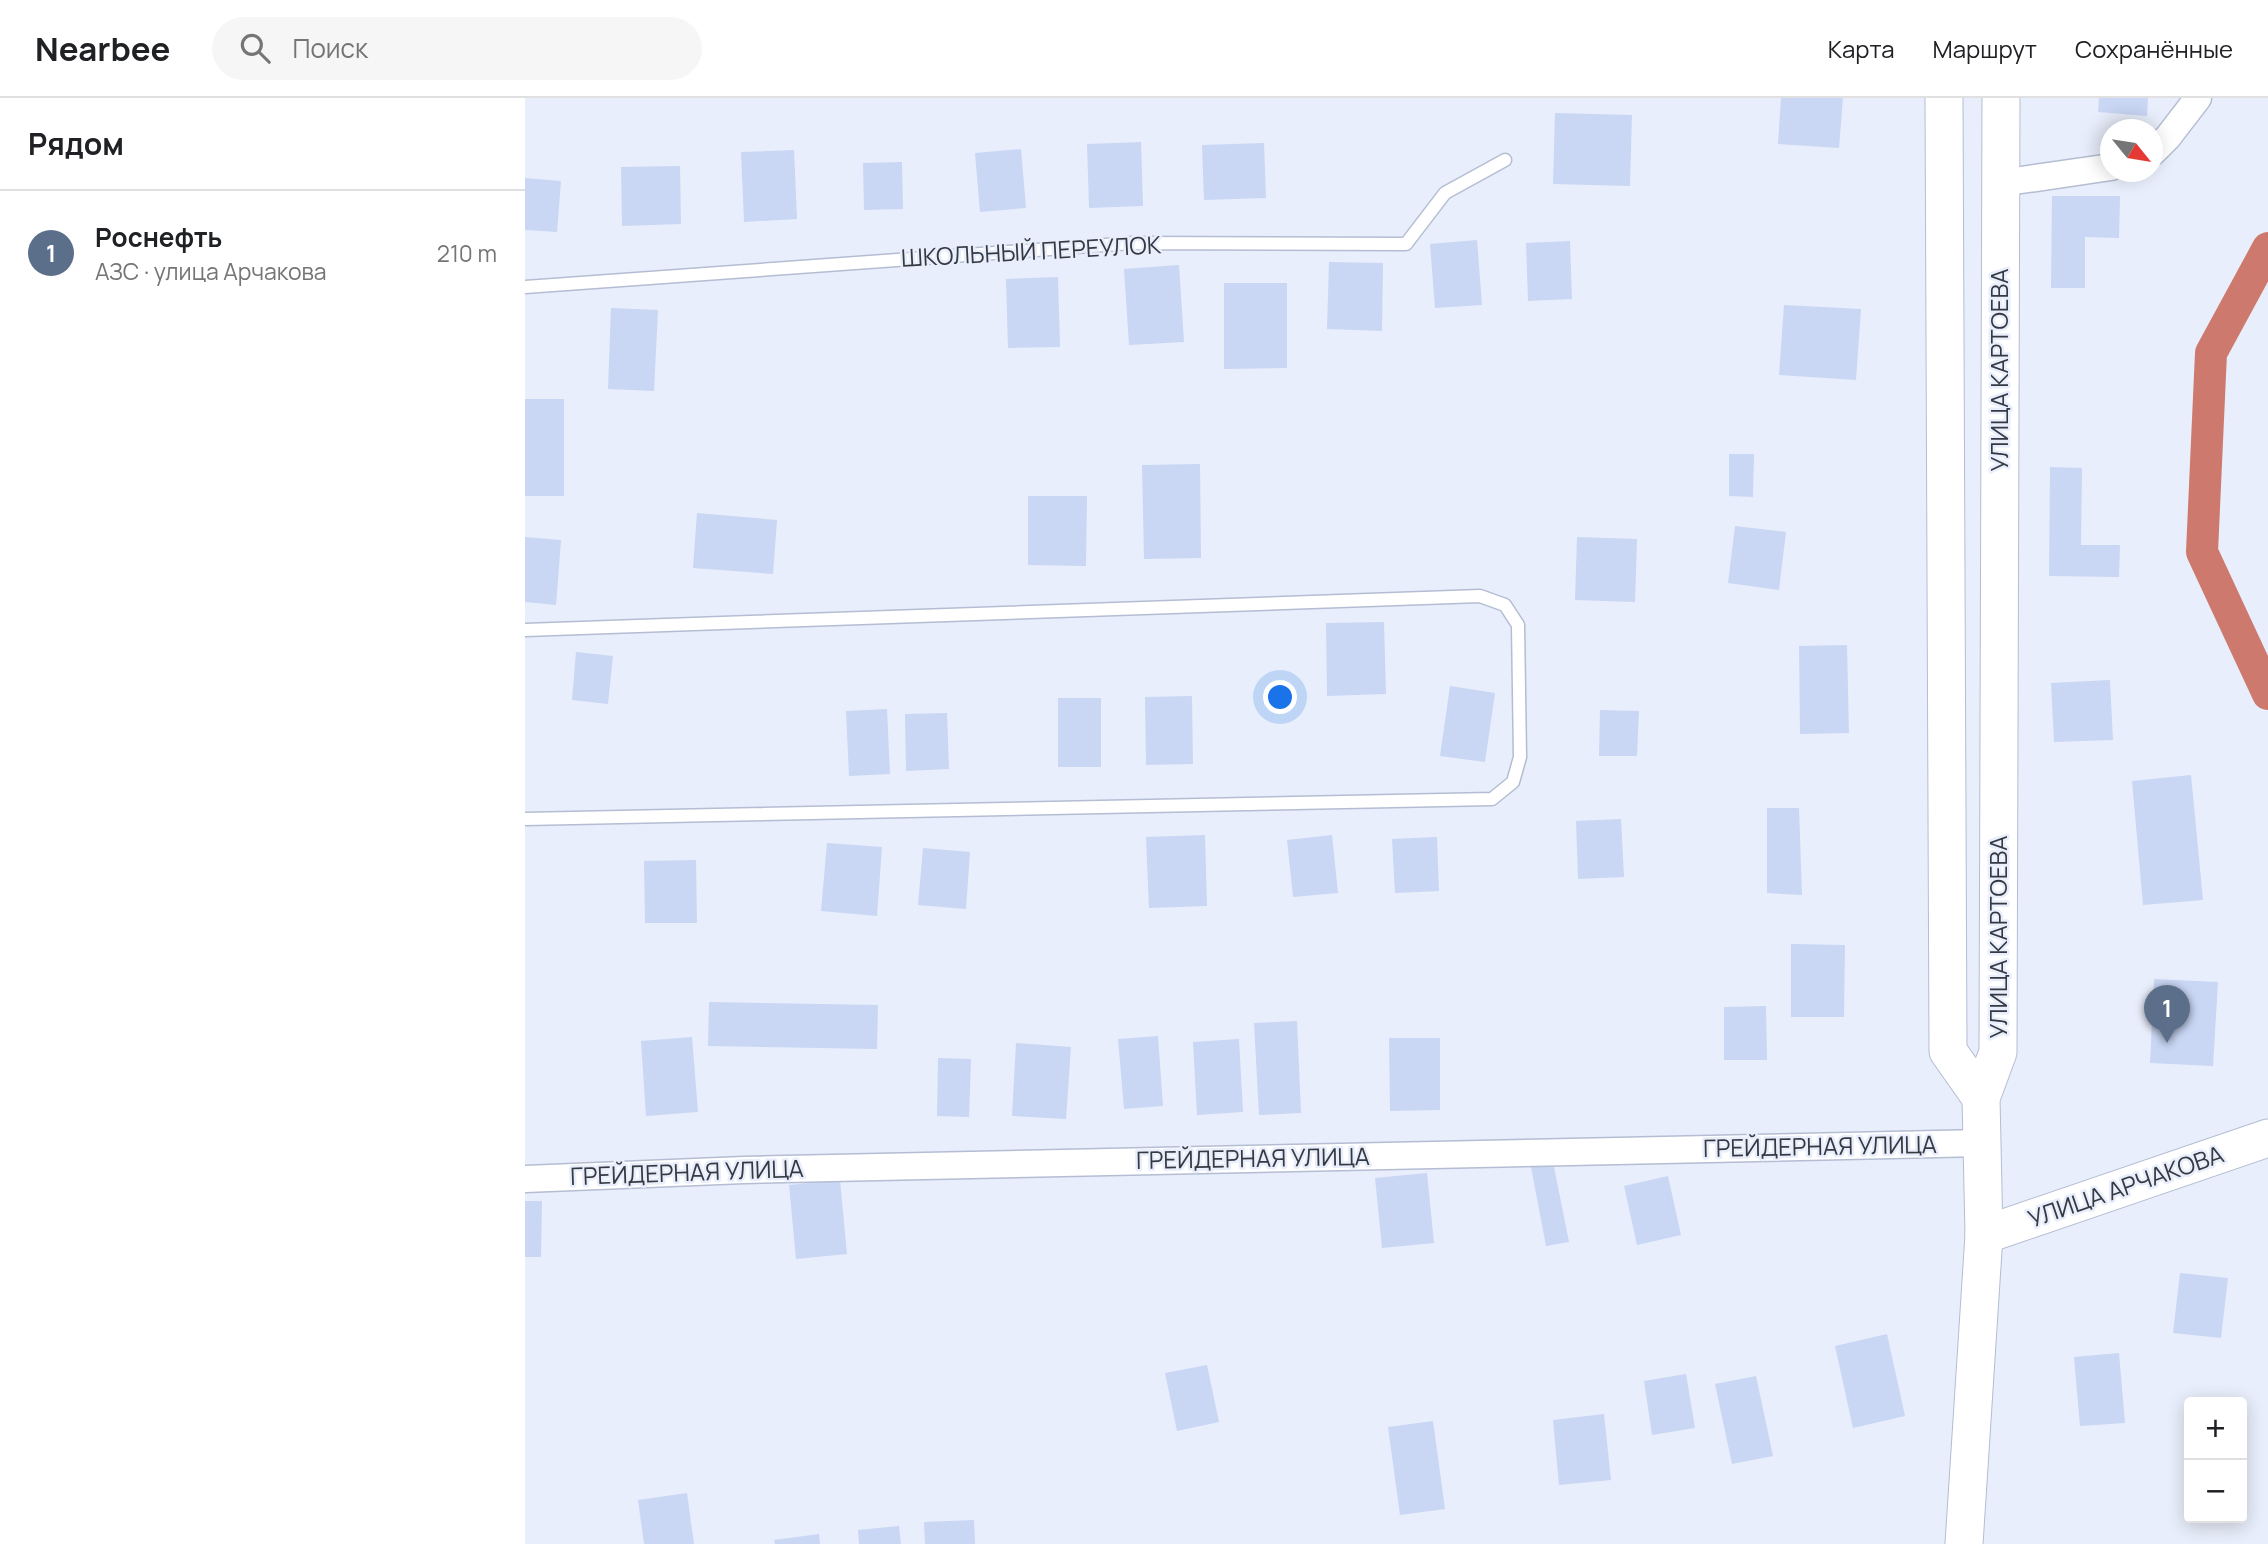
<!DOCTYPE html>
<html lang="ru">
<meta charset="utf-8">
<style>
body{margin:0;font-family:Manrope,sans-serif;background:#f6f6f6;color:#202124}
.controls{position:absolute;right:21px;bottom:21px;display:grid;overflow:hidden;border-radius:7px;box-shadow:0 4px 18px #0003}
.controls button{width:63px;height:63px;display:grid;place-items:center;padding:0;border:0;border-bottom:2px solid #e0e0e0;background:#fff;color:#202124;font:35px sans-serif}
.compass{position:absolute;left:1575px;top:21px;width:63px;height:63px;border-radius:50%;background:#fff;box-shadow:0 4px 18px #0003;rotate:120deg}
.you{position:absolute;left:756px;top:600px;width:24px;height:24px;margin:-18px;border:5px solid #fff;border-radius:50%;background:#1a73e8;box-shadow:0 0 0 10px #1a73e833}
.badge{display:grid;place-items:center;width:46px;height:46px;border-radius:50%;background:#b3241d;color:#fff;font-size:23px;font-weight:700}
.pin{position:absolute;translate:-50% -58px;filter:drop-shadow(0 2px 4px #0008)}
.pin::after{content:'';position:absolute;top:37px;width:24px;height:21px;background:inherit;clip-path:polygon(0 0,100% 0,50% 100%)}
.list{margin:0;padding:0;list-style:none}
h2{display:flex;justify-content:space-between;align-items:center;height:91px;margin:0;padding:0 28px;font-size:30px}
h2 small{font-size:23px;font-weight:400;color:#757577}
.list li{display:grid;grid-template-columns:46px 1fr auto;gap:21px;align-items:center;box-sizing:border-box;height:126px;padding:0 28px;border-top:2px solid #e0e0e0}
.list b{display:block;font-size:26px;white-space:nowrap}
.list p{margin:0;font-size:23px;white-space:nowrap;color:#757577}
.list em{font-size:23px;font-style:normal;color:#757577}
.icon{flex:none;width:38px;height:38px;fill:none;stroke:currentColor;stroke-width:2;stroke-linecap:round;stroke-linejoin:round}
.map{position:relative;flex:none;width:1743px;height:1446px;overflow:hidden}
header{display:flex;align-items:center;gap:42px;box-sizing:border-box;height:98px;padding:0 35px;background:#fff;border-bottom:2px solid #e0e0e0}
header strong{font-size:33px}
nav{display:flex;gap:38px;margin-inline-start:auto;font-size:24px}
.search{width:490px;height:63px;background:#f6f6f6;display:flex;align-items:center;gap:18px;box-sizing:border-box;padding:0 24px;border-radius:38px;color:#757577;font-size:26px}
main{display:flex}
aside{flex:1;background:#fff}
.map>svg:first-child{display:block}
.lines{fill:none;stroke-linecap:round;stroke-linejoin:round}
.canal{stroke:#ce796d;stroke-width:32}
.building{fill:#c9d6f4}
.lane-casing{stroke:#b4bdd2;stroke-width:15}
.street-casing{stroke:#b4bdd2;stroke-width:29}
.secondary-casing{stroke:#b4bdd2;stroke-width:39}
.lane{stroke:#fff;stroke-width:12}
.street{stroke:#fff;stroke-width:26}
.secondary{stroke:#fff;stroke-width:37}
.labels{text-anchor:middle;stroke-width:5;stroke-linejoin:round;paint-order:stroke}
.street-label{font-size:24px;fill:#353941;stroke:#e8eefb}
</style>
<header>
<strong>Nearbee</strong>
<div class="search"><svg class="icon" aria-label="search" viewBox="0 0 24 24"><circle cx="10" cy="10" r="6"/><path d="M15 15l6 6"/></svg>Поиск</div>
<nav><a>Карта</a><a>Маршрут</a><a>Сохранённые</a></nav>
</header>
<main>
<aside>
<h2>Рядом<small></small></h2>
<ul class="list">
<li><span class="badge" style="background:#5c6f8a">1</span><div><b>Роснефть</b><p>АЗС · улица Арчакова</p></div><em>210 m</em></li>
</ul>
</aside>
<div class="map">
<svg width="1743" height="1446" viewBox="0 0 1743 1446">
<rect width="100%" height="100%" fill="#e8eefb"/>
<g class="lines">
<polyline class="canal" points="1743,150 1686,255 1677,454 1743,596"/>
</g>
<g class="building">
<polygon points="1256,0 1318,0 1314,50 1253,46"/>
<polygon points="1574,0 1623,0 1622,18 1573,14"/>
<polygon points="1030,15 1107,17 1105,88 1028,86"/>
<polygon points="616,44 618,108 564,110 562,46"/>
<polygon points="739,45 741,100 679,102 677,47"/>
<polygon points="496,51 501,110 455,114 450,55"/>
<polygon points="269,52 272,121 219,124 216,54"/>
<polygon points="377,64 378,111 339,112 338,65"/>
<polygon points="155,68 156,126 97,128 96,69"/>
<polygon points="0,80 36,83 32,134 0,132"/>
<polygon points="1527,98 1595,98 1594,140 1560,139 1560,190 1526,190"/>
<polygon points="952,142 957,207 910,210 905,146"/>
<polygon points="1045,143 1047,201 1003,203 1001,145"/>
<polygon points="804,164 858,165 857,233 802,231"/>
<polygon points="654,167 659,244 604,247 599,171"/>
<polygon points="533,179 535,249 483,250 481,181"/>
<polygon points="699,185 762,185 762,270 699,271"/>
<polygon points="1259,207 1336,211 1331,282 1254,277"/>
<polygon points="86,210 133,212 129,293 83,291"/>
<rect x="0" y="301" width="39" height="97"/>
<polygon points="1204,356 1229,356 1228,399 1204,398"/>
<polygon points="675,366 676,460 619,461 617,367"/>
<polygon points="1525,369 1557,370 1556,447 1595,447 1594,479 1524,478"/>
<polygon points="503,398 562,398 561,468 503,467"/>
<polygon points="172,415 252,422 248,476 168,470"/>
<polygon points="1210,428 1261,434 1254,492 1203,485"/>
<polygon points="0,439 36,442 31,507 0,504"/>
<polygon points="1052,439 1112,441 1110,504 1050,502"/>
<polygon points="859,524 861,596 802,598 801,525"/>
<polygon points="1322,547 1324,635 1275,636 1274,548"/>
<polygon points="51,554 88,558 83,606 47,602"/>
<polygon points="1585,582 1588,642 1529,644 1526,585"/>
<polygon points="925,588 970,595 960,664 915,658"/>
<polygon points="667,598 668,666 621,667 620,599"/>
<rect x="533" y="600" width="43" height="69"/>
<polygon points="362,611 365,676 324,678 321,613"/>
<polygon points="1075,612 1114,613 1112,658 1074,658"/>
<polygon points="422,615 424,671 381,673 380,616"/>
<polygon points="1666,677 1678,802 1618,807 1607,683"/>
<polygon points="1242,710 1274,710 1277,797 1242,795"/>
<polygon points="1096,721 1099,779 1053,781 1051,723"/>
<polygon points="680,737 682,808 624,810 621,739"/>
<polygon points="807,737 813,795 768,799 762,742"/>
<polygon points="912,739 914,793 870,795 867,741"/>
<polygon points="302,745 357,749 352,818 296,813"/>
<polygon points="398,750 445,754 441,811 393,807"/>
<polygon points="171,762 172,825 120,825 119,763"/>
<polygon points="1266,846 1320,847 1319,919 1266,919"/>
<polygon points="1629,881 1693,884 1688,968 1625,965"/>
<polygon points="184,904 353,907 352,951 183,948"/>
<polygon points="1241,908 1242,962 1199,962 1199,909"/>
<polygon points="772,923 776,1015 734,1017 729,925"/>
<polygon points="633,938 638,1008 599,1011 593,941"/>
<polygon points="167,939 173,1014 121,1018 116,943"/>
<polygon points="864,940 915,940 915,1012 865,1013"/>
<polygon points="714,941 718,1014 672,1017 668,944"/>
<polygon points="491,945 546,949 541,1021 487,1018"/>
<polygon points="413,960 446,961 444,1019 412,1018"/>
<polygon points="1027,1059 1044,1144 1021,1148 1005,1064"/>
<polygon points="902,1075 909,1145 857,1150 850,1080"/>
<polygon points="1143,1078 1156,1137 1112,1147 1099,1088"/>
<polygon points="315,1082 322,1156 271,1161 264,1087"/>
<polygon points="0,1103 17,1103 16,1159 0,1159"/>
<polygon points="1655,1175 1703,1180 1696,1240 1648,1235"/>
<polygon points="1362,1236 1380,1318 1328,1330 1310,1248"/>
<polygon points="1594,1255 1600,1325 1555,1328 1549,1259"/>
<polygon points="682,1267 694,1324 652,1333 640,1275"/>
<polygon points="1161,1276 1170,1330 1127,1337 1119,1283"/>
<polygon points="1231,1278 1248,1358 1207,1366 1190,1286"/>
<polygon points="1079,1316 1086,1382 1034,1387 1028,1322"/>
<polygon points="908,1323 920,1411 875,1417 863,1329"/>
<polygon points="162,1395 169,1446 119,1446 113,1402"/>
<polygon points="449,1422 450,1446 400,1446 399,1424"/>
<polygon points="374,1428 376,1446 334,1446 333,1432"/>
<polygon points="294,1436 295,1446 250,1446 249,1442"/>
</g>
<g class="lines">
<defs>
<g id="lane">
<polyline points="0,189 607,145 881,146 920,95 980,62"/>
<polyline points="0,532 955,498 980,507 993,527 995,659 988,684 967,701 0,721"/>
</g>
<g id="street">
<polyline points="1628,54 1643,39 1673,0"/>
<polyline points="1476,85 1586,69"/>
<polyline points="0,1081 219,1072 1457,1045"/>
</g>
<g id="secondary">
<polyline points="1419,0 1423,953 1456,1000"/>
<polyline points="1459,1137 1743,1040"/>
<polyline points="1439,1446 1459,1137 1456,1000 1473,954 1476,0"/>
</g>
</defs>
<use href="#lane" class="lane-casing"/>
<use href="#street" class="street-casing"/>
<use href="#secondary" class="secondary-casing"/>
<use href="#lane" class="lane"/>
<use href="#street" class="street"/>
<use href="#secondary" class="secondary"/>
</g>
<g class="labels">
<g class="street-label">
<text transform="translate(506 154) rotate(-3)" y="8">ШКОЛЬНЫЙ ПЕРЕУЛОК</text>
<text transform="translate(1475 272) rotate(-90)" y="8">УЛИЦА КАРТОЕВА</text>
<text transform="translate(1474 839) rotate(-90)" y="8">УЛИЦА КАРТОЕВА</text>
<text transform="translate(1295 1049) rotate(-1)" y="8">ГРЕЙДЕРНАЯ УЛИЦА</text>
<text transform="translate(728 1061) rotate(-1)" y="8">ГРЕЙДЕРНАЯ УЛИЦА</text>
<text transform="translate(162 1075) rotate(-2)" y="8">ГРЕЙДЕРНАЯ УЛИЦА</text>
<text transform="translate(1601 1089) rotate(-19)" y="8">УЛИЦА АРЧАКОВА</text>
</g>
</g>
</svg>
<div class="controls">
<button>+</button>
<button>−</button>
</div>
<svg class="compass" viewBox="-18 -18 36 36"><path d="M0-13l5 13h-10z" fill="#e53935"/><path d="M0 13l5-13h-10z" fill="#757577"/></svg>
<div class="you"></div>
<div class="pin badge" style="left:1642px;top:945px;background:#5c6f8a">1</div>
</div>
</main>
